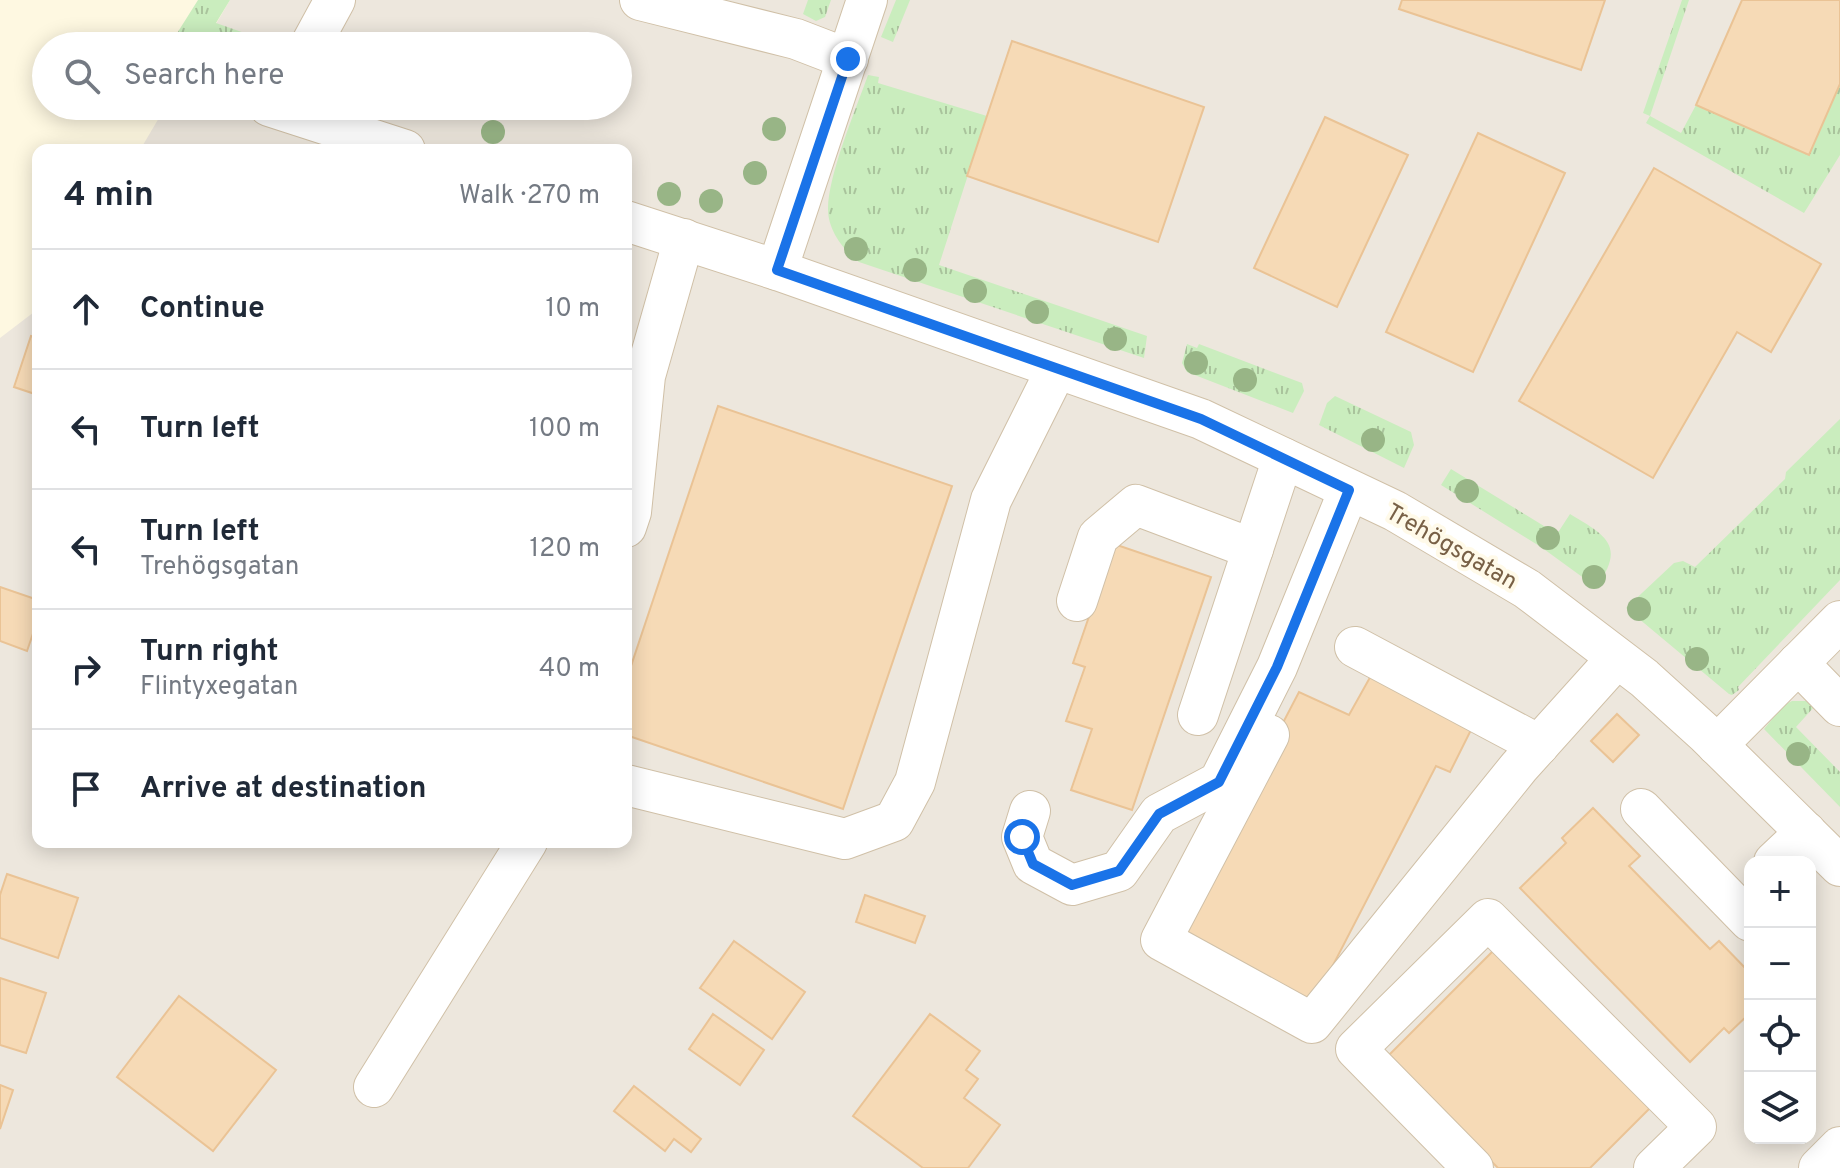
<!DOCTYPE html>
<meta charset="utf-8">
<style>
body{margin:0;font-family:Overpass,sans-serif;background:#f2f2f3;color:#1f2937}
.controls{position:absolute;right:24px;bottom:24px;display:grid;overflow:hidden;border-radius:16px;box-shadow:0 4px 20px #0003}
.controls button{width:72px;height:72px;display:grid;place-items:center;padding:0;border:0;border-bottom:2px solid #e0e1e3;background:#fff;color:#1f2937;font:40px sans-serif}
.stop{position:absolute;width:24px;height:24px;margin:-18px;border:6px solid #1a73e8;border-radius:50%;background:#fff}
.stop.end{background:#1a73e8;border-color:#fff;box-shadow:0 2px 8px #0008}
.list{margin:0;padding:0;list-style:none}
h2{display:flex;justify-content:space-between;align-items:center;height:104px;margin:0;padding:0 32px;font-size:34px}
h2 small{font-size:26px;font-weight:400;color:#747a83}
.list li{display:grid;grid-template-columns:52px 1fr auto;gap:24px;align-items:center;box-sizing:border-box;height:120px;padding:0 32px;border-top:2px solid #e0e1e3}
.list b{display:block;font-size:30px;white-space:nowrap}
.list p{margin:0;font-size:26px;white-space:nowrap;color:#747a83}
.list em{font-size:26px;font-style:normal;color:#747a83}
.icon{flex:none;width:44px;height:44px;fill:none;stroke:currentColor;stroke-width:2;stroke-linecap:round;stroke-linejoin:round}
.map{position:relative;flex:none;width:1840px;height:1168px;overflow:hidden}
.search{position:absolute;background:#fff;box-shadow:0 4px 20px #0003;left:32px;top:32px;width:600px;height:88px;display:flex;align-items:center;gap:20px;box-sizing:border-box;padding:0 28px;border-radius:44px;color:#747a83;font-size:30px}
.panel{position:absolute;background:#fff;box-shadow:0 4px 20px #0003;left:32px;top:144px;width:600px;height:704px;border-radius:16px}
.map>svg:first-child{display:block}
.industrial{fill:#ede7dd;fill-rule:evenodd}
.grass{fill:url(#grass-tufts)}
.building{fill:#f6dab6;stroke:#eac395;stroke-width:2}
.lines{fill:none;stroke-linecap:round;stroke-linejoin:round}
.minor-casing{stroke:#d0c0a7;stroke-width:42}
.minor{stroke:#fff;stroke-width:40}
.tree{fill:#98b586}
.route{stroke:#1a73e8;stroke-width:10}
.labels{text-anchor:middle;stroke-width:8;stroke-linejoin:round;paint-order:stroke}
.street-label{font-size:24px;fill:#786046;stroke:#fffae9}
</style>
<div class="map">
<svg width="1840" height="1168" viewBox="0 0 1840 1168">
<defs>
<pattern id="grass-tufts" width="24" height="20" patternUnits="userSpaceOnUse" patternTransform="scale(2)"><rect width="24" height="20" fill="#caedbe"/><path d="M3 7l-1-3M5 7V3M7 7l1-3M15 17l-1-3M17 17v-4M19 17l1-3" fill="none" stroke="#a9c39c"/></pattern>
</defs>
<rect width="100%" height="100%" fill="#fef8e1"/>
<path class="industrial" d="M230 0H1840V1168H0V338L38 309V842H626V150H140L166 106H618V46H203ZM1750 862H1810V1138H1750Z"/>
<g class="grass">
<polygon points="198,0 230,0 216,23 282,46 169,46"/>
<polygon points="808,0 831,0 825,17 816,21 803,14"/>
<polygon points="896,0 910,0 893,42 881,37"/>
<polygon points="1682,0 1689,0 1650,116 1681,133 1696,105 1809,154 1840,84 1840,155 1804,213 1646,123 1650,116 1643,113"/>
<path d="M868 75 879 77 878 83 987 116 939 265 1147 336 1144 358 859 262C843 250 828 230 828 209 828 175 856 109 868 75Z"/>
<polygon points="1187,344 1197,348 1199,344 1302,383 1304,391 1293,413 1187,372 1182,363"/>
<polygon points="1335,396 1411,432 1414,445 1404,468 1319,425 1327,403"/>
<polygon points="1840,419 1840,580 1738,687 1739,690 1732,695 1729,694 1626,608 1674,563 1683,561 1695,567 1785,479 1786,472"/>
<path d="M1451 469 1557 534 1570 514C1607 536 1626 546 1596 587L1541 547 1441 485Z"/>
<polygon points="1792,701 1806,701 1814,707 1796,727 1840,772 1840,807 1764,729 1784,705"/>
</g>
<g class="building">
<polygon points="1402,0 1605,0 1581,70 1399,9"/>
<polygon points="1742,0 1840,0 1840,84 1809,155 1696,105"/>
<polygon points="1012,41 1204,107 1158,242 967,176"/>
<polygon points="1325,117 1408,155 1337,307 1254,268"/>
<polygon points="1478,133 1565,173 1473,372 1386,332"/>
<polygon points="1654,168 1821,264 1771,352 1737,332 1653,478 1519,401"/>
<polygon points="31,336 38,338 38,395 14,387"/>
<polygon points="718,406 952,486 843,809 626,735 626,681"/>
<polygon points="1114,544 1211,577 1132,810 1071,790 1092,729 1066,721 1085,667 1073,663"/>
<polygon points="0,587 38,600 38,619 27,651 0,641"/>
<polygon points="1373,672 1473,726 1450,772 1436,766 1314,1002 1175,930 1299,692 1349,715"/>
<polygon points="1617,714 1639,735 1613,762 1591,741"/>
<polygon points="1593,808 1640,856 1629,866 1710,949 1719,941 1750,973 1750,1013 1729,1033 1724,1028 1690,1062 1520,888 1566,843 1562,838"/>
<polygon points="7,874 78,898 58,958 0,938 0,895"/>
<polygon points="865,895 925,916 915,943 856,922"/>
<polygon points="734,941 805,992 772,1039 700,988"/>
<polygon points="1497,947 1654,1104 1590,1168 1498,1168 1387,1057"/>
<polygon points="0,978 46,993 26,1053 0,1045"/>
<polygon points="179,996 276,1070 213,1151 117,1077"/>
<polygon points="713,1014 764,1050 740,1085 689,1049"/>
<polygon points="930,1014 980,1051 966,1070 978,1079 964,1098 1000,1125 968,1168 923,1168 853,1116"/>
<polygon points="0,1085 13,1090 0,1129"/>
<polygon points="634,1086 701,1139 691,1152 674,1139 665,1151 614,1111"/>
</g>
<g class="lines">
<defs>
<g id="minor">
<polyline points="640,0 796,39 848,59"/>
<polyline points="310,46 335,0"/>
<polyline points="269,106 405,150"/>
<polyline points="626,221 777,270 1201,419 1395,511 1527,589 1644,678 1707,735 1840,866"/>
<polyline points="777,270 867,0"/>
<polyline points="626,527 631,512 645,376 684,239"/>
<polyline points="1077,601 1098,537 1136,505 1253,549"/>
<polyline points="1355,647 1539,745"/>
<polyline points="1798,663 1840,706"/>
<polyline points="1198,715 1283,458"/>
<polyline points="1269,735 1161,940 1312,1023 1519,767 1617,658"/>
<polyline points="1717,745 1840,621"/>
<polyline points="626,785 845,839 894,821 915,782 991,500 1056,370"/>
<polyline points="1641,809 1750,921"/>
<polyline points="1030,811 1022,837 1033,864 1072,885 1119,871 1159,814 1219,782 1277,667 1349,490"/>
<polyline points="1774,862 1806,832"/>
<polyline points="374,1087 527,842"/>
<polyline points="1473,1168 1356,1049 1488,919 1696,1127 1654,1168"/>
<polyline points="1819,1168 1840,1147"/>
</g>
</defs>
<use href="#minor" class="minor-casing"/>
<use href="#minor" class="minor"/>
</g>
<g class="tree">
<circle cx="774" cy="129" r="12"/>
<circle cx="493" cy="132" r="12"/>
<circle cx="755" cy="173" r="12"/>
<circle cx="669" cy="194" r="12"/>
<circle cx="711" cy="201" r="12"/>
<circle cx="856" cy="249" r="12"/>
<circle cx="915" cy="270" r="12"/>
<circle cx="975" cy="291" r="12"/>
<circle cx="1037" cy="312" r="12"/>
<circle cx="1115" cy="339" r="12"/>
<circle cx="1196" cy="363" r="12"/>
<circle cx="1245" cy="380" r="12"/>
<circle cx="1373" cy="440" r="12"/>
<circle cx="1467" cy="491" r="12"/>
<circle cx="1548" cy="538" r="12"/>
<circle cx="1594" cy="577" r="12"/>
<circle cx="1639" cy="609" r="12"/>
<circle cx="1697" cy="659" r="12"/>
<circle cx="1798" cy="754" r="12"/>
</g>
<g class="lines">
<polyline class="route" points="848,59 777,270 1201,419 1349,490 1277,667 1219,782 1159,814 1119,871 1072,885 1033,864 1022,837"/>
</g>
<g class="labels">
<g class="street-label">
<text transform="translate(1452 546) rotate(30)" y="8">Trehögsgatan</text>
</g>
</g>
</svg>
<div class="controls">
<button>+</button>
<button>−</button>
<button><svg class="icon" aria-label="locate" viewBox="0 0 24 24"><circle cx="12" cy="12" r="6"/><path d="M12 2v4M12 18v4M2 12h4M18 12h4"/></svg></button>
<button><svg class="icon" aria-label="layers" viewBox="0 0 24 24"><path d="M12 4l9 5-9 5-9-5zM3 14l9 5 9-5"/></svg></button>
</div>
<div class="stop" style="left:1022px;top:837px"></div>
<div class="stop end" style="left:848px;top:59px"></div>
<div class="search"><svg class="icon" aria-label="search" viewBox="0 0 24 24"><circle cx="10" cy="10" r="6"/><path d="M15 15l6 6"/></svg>Search here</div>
<section class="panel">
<h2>4 min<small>Walk · 270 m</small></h2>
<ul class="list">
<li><svg class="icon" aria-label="ahead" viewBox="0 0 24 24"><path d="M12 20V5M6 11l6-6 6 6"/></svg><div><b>Continue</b></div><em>10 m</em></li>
<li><svg class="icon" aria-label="left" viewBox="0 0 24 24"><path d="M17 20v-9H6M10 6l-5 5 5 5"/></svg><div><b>Turn left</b></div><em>100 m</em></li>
<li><svg class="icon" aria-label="left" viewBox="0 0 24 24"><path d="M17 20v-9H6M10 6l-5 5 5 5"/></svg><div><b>Turn left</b><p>Trehögsgatan</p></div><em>120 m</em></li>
<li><svg class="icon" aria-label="right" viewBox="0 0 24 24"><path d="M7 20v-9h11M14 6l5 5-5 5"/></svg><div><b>Turn right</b><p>Flintyxegatan</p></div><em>40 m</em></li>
<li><svg class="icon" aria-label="arrive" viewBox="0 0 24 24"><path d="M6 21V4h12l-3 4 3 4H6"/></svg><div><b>Arrive at destination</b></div></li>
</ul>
</section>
</div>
